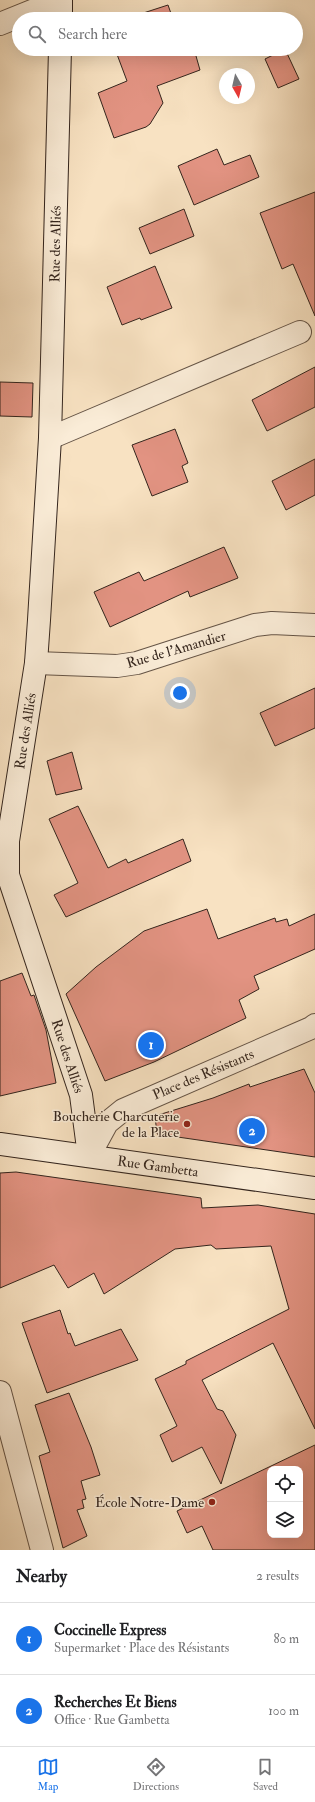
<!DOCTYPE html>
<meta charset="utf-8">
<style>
body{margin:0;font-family:"IM FELL Double Pica",serif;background:#f2f2f2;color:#202124}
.controls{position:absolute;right:12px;bottom:12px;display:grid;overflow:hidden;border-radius:8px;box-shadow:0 4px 16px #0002}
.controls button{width:36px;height:36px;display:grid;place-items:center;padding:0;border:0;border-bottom:1px solid #e0e0e0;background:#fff;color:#202124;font:20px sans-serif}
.compass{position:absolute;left:219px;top:68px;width:36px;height:36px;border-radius:50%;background:#fff;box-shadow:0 4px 16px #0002;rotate:172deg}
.you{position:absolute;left:180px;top:693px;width:14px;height:14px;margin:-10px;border:3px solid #fff;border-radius:50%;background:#1a73e8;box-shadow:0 0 0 6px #1a73e833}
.badge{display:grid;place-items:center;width:26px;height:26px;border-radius:50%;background:#1a73e8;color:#fff;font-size:13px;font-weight:700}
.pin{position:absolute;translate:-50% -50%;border:2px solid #fff;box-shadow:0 1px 4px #0006}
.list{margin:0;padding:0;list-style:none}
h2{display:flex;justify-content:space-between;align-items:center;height:52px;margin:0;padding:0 16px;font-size:17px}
h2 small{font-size:13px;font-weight:400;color:#757577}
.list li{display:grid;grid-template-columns:26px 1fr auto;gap:12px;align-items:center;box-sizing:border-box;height:72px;padding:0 16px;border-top:1px solid #e0e0e0}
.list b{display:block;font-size:15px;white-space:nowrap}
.list p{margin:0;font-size:13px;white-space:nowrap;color:#757577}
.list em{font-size:13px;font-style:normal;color:#757577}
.icon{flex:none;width:22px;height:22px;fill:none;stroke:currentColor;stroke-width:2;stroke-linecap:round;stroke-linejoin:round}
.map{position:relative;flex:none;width:315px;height:1550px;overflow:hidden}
.search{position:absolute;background:#fff;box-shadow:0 4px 16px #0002;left:12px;right:12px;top:12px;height:44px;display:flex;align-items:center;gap:10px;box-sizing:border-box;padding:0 14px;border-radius:22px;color:#757577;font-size:15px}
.sheet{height:196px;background:#fff}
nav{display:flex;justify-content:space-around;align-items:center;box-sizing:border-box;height:56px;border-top:1px solid #e0e0e0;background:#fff;font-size:11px;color:#757577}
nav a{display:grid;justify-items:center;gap:2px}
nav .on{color:#1a73e8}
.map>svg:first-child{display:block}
.building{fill:#e29382;stroke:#34251d;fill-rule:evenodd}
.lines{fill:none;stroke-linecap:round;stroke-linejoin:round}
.street-casing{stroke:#655446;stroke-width:24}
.secondary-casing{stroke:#34251d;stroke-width:24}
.street{stroke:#faecd7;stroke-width:22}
.secondary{stroke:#faecd7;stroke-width:22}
.poi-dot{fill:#8f2418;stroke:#faecd7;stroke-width:1.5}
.labels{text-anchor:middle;stroke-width:3;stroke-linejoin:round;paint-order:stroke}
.street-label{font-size:14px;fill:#34251d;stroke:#faecd7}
.poi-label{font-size:14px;fill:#34251d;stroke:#faecd7;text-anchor:end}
</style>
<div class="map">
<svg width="315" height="1550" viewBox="0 0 315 1550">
<rect width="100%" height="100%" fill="#f8e2c2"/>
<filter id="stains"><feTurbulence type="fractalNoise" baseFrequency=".005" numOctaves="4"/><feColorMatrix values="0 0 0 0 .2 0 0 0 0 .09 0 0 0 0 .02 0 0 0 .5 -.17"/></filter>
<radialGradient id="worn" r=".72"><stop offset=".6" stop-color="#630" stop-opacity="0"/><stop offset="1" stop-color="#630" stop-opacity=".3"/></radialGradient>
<g class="building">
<polygon points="168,5 173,19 127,19 131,17"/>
<polygon points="115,49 194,49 200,70 157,86 163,103 150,124 146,127 114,138 98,93 127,81"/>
<polygon points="285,49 299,79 278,88 265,59"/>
<polygon points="217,149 224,165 250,155 259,177 194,205 178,166"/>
<polygon points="315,192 315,316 293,264 282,269 260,213"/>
<polygon points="184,209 194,236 150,254 139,228"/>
<polygon points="155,266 172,308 141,320 140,318 122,325 107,287"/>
<polygon points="315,367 315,407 267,431 252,400"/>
<polygon points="0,382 33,383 32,417 0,416"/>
<polygon points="175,429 188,463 182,466 188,482 152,496 132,445"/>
<polygon points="315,459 315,495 286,510 272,481"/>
<polygon points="224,547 238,578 190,597 188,591 110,627 94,592 139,572 144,581"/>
<polygon points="315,688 315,728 275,746 260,713"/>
<polygon points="72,752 82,789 56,795 47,761"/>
<polygon points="78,806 108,868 126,859 128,863 183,839 191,861 66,917 54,895 78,883 49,819"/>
<polygon points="207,909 218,939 275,918 276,922 287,919 289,926 315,914 315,949 254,976 259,989 239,1000 246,1018 154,1062 105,1081 66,994 96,967 144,931"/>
<polygon points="22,973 31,996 34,995 46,1030 56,1083 0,1096 0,981"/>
<polygon points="304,1069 315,1093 315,1157 157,1134 155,1116 213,1098 249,1084 250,1087"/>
<polygon points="16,1172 201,1198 202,1208 258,1205 315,1214 315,1429 273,1343 202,1380 217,1409 223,1411 236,1435 221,1484 202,1447 172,1462 160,1435 177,1426 155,1379 186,1364 186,1361 289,1309 271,1246 216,1249 211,1245 175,1249 104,1294 94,1273 68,1288 54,1265 0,1288 0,1173"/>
<polygon points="60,1310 68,1334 70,1333 75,1346 121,1329 138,1360 47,1393 22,1323"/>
<polygon points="69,1393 91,1447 100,1475 81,1481 86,1499 82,1500 84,1508 77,1510 87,1536 63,1548 39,1456 50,1452 35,1405"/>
<path d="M315 1445V1550H213L202 1526 187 1533 177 1511ZM270 1469H300V1535H270Z"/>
</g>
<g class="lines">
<defs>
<g id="street">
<polyline points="0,24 59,0"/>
<polyline points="50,438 300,332"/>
<polyline points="36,663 117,666 137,663 255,625 272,623 315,625"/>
<polyline points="89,1156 107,1123 123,1110 311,1028 315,1025"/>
<polyline points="0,1392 42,1550"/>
</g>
<g id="secondary">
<polyline points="61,19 61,0"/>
<polyline points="60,49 50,438 39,620 36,663 8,841 8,875 81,1095 89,1156"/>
<polyline points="0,1144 315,1188"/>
</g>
</defs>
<use href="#street" class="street-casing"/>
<use href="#secondary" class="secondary-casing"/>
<use href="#street" class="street"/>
<use href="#secondary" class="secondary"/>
</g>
<g class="poi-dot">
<circle cx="187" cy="1124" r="4"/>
<circle cx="212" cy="1502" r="4"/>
</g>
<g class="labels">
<g class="street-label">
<text transform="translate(55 244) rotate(-89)" y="5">Rue des Alliés</text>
<text transform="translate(176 649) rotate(-16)" y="5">Rue de l'Amandier</text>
<text transform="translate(25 731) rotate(-81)" y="5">Rue des Alliés</text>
<text transform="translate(68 1056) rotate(72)" y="5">Rue des Alliés</text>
<text transform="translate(203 1074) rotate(-23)" y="5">Place des Résistants</text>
<text transform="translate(158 1166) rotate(8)" y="5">Rue Gambetta</text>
</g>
<g class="poi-label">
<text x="179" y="1121">Boucherie Charcuterie<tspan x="179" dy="16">de la Place</tspan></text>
<text x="204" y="1507">École Notre-Dame</text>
</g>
</g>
<rect width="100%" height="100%" filter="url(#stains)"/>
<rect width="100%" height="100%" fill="url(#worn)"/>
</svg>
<div class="controls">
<button><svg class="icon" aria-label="locate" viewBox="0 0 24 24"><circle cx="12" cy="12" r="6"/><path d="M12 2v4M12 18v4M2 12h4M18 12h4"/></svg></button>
<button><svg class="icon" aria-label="layers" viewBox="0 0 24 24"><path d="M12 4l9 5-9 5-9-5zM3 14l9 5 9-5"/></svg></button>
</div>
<svg class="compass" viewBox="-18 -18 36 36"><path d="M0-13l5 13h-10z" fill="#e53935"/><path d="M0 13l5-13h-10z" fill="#757577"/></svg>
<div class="you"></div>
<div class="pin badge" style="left:151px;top:1045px">1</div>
<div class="pin badge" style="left:252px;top:1131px">2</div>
<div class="search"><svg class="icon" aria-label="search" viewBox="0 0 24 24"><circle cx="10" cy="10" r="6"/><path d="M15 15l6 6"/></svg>Search here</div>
</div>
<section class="sheet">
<h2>Nearby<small>2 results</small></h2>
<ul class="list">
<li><span class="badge">1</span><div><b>Coccinelle Express</b><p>Supermarket · Place des Résistants</p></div><em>80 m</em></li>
<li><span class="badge">2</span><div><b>Recherches Et Biens</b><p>Office · Rue Gambetta</p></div><em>100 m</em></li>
</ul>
</section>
<nav>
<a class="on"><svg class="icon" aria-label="map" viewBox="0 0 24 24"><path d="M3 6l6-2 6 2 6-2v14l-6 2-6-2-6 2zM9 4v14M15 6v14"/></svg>Map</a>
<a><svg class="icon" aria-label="directions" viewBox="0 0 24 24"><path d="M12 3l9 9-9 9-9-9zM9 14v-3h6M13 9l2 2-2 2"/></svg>Directions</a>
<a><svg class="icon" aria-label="saved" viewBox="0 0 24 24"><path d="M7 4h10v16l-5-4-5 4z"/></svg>Saved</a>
</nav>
